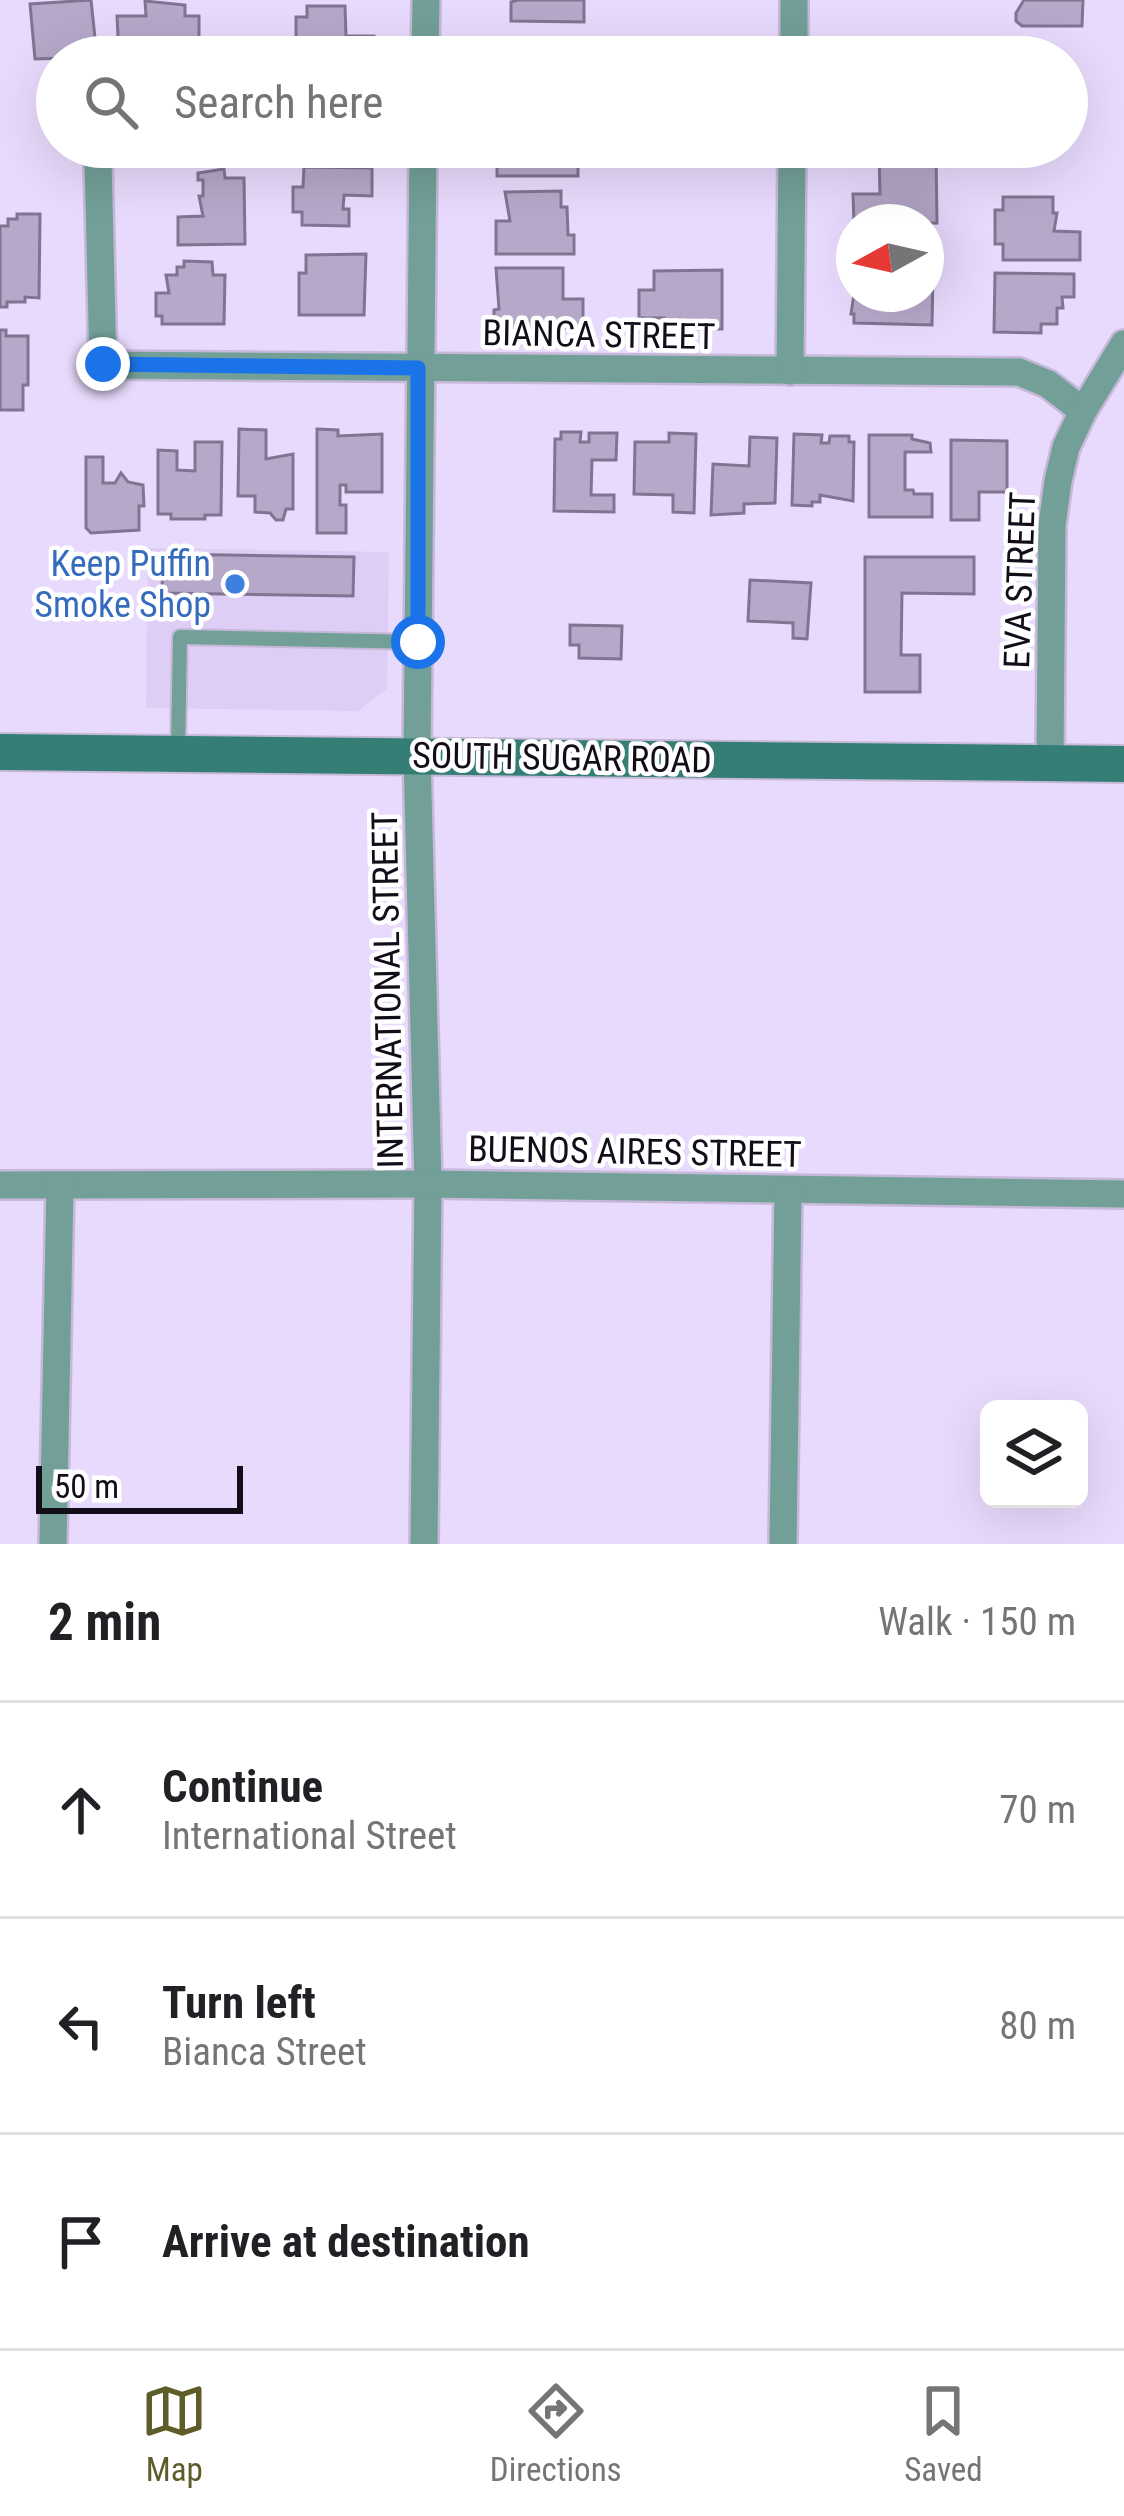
<!DOCTYPE html>
<meta charset="utf-8">
<style>
body{margin:0;font-family:"Roboto Condensed",sans-serif;background:#f6f6f6;color:#202124}
.controls{position:absolute;right:36px;bottom:36px;display:grid;overflow:hidden;border-radius:18px;box-shadow:0 12px 48px #0002}
.controls button{width:108px;height:108px;display:grid;place-items:center;padding:0;border:0;border-bottom:3px solid #e0e0e0;background:#fff;color:#202124;font:60px sans-serif}
.compass{position:absolute;left:836px;top:204px;width:108px;height:108px;border-radius:50%;background:#fff;box-shadow:0 12px 48px #0002;rotate:262deg}
.scale{position:absolute;left:36px;bottom:30px;width:207px;box-sizing:border-box;padding-left:12px;border:6px solid #120d18;border-top:0;font-size:33px;line-height:42px;white-space:nowrap;color:#120d18;-webkit-text-stroke:9px #fff;paint-order:stroke}
.stop{position:absolute;width:36px;height:36px;margin:-27px;border:9px solid #1a73e8;border-radius:50%;background:#fff}
.stop.end{background:#1a73e8;border-color:#fff;box-shadow:0 3px 12px #0008}
.list{margin:0;padding:0;list-style:none}
h2{display:flex;justify-content:space-between;align-items:center;height:156px;margin:0;padding:0 48px;font-size:51px}
h2 small{font-size:39px;font-weight:400;color:#757577}
.list li{display:grid;grid-template-columns:78px 1fr auto;gap:36px;align-items:center;box-sizing:border-box;height:216px;padding:0 48px;border-top:3px solid #e0e0e0}
.list b{display:block;font-size:45px;white-space:nowrap}
.list p{margin:0;font-size:39px;white-space:nowrap;color:#757577}
.list em{font-size:39px;font-style:normal;color:#757577}
.icon{flex:none;width:66px;height:66px;fill:none;stroke:currentColor;stroke-width:2;stroke-linecap:round;stroke-linejoin:round}
.map{position:relative;flex:none;width:1124px;height:1544px;overflow:hidden}
.search{position:absolute;background:#fff;box-shadow:0 12px 48px #0002;left:36px;right:36px;top:36px;height:132px;display:flex;align-items:center;gap:30px;box-sizing:border-box;padding:0 42px;border-radius:66px;color:#757577;font-size:45px}
.sheet{height:804px;background:#fff}
nav{display:flex;justify-content:space-around;align-items:center;box-sizing:border-box;height:168px;border-top:3px solid #e0e0e0;background:#fff;font-size:33px;color:#757577}
nav a{display:grid;justify-items:center;gap:6px}
nav .on{color:#5e5d29}
.map>svg:first-child{display:block}
.built{fill:#decdf5}
.building{fill:#b6a8c9;stroke:#807492;stroke-width:3}
.lines{fill:none;stroke-linecap:round;stroke-linejoin:round}
.lane-casing{stroke:#c6b9d8;stroke-width:18}
.street-casing{stroke:#c6b9d8;stroke-width:32}
.secondary-casing{stroke:#c6b9d8;stroke-width:40}
.lane{stroke:#729f98;stroke-width:14}
.street{stroke:#729f98;stroke-width:27}
.secondary{stroke:#347e75;stroke-width:36}
.route{stroke:#1a73e8;stroke-width:15}
.shop-dot{fill:#3f7fe0;stroke:#fff;stroke-width:4.5}
.labels{text-anchor:middle;stroke-width:9;stroke-linejoin:round;paint-order:stroke}
.street-label{font-size:36px;fill:#120d18;stroke:#fff}
.shop-label{font-size:36px;fill:#366cbe;stroke:#fff;text-anchor:end}
</style>
<div class="map">
<svg width="1124" height="1544" viewBox="0 0 1124 1544">
<rect width="100%" height="100%" fill="#e8dafc"/>
<polygon class="built" points="148,548 389,552 387,689 358,711 146,708"/>
<g class="building">
<polygon points="91,0 97,57 35,59 30,4"/>
<polygon points="518,0 584,0 584,22 511,21 511,2"/>
<polygon points="1024,0 1083,0 1082,26 1022,26 1016,21 1016,13"/>
<polygon points="145,1 185,5 185,16 199,16 199,43 188,49 188,57 119,57 117,16 146,16"/>
<polygon points="307,6 345,6 346,36 374,36 374,57 304,57 304,42 296,40 296,17 307,17"/>
<polygon points="522,38 572,38 572,57 517,57 517,53 522,53"/>
<polygon points="665,40 719,40 718,57 658,57 658,53 665,52"/>
<polygon points="868,43 919,43 919,57 864,57 868,54"/>
<rect x="193" y="147" width="55" height="5"/>
<polygon points="295,147 368,147 368,151 295,150"/>
<rect x="497" y="147" width="81" height="29"/>
<polygon points="936,152 937,223 854,224 853,194 880,194 879,153"/>
<polygon points="304,167 372,168 372,196 344,195 343,209 349,209 349,226 302,225 302,212 293,212 293,187 303,187"/>
<polygon points="224,169 225,178 244,178 245,244 178,245 178,217 203,216 199,196 203,196 203,180 198,180 198,173"/>
<polygon points="561,191 561,207 567,207 568,235 574,235 574,254 496,254 496,221 510,221 505,192"/>
<polygon points="1003,197 1053,197 1053,213 1057,213 1054,231 1080,232 1080,260 1003,260 1003,244 995,244 995,210 1003,210"/>
<polygon points="17,214 40,214 39,298 25,297 25,302 7,302 7,307 0,307 0,226 8,226 8,219 17,219"/>
<polygon points="366,254 364,315 299,315 299,273 306,273 306,255"/>
<polygon points="184,261 212,262 213,275 225,275 224,324 162,324 162,316 156,316 156,293 169,293 166,275 177,275 177,267 184,267"/>
<polygon points="496,268 563,268 563,299 583,299 583,328 494,328 494,310 499,309"/>
<polygon points="722,270 722,329 664,329 664,318 639,318 639,290 654,290 654,271"/>
<polygon points="995,273 1074,274 1074,297 1062,297 1063,308 1057,308 1057,324 1041,324 1041,333 994,332"/>
<polygon points="926,274 933,274 932,325 854,323 854,314 851,314 854,294 926,294"/>
<polygon points="0,330 6,330 6,336 28,336 28,385 23,385 23,410 0,410"/>
<polygon points="239,429 266,430 266,459 293,454 293,509 286,509 283,520 276,520 270,513 255,512 255,496 238,496"/>
<polygon points="317,429 338,430 338,436 382,434 382,492 346,492 346,485 340,485 340,505 346,505 346,533 317,533"/>
<polygon points="561,432 581,432 580,442 589,442 589,433 617,433 616,460 592,460 591,495 614,495 614,512 554,511 555,439 561,439"/>
<polygon points="669,433 696,434 694,513 673,512 673,495 634,494 635,442 669,442"/>
<polygon points="794,434 822,435 821,443 829,443 830,436 849,436 849,442 854,442 853,501 820,495 820,502 812,502 812,506 792,505"/>
<polygon points="869,435 912,435 912,439 930,443 931,452 905,452 905,490 913,490 914,494 932,494 932,517 869,517"/>
<polygon points="750,437 777,438 775,503 744,504 744,513 711,515 713,464 749,466"/>
<polygon points="951,440 1007,441 1007,492 979,492 979,520 951,520"/>
<polygon points="195,442 222,442 221,515 205,515 205,519 171,519 171,514 158,514 158,450 177,451 177,470 195,471"/>
<polygon points="86,457 103,457 103,483 115,483 121,473 128,482 143,485 144,506 139,506 139,530 91,533 86,528"/>
<polygon points="163,554 354,557 353,596 162,593"/>
<polygon points="865,557 974,557 974,594 902,593 901,655 920,655 920,692 865,692"/>
<polygon points="750,580 811,583 807,639 793,638 793,623 748,621"/>
<polygon points="570,625 622,626 621,659 579,658 579,645 570,645"/>
</g>
<g class="lines">
<defs>
<polyline id="lane" points="178,749 180,637 418,642"/>
<g id="street">
<polyline points="425,57 426,0"/>
<polyline points="794,57 794,0"/>
<polyline points="423,147 417,755 428,1184 424,1544"/>
<polyline points="98,160 103,365 1019,372 1048,384 1083,411"/>
<polyline points="790,371 792,147"/>
<polyline points="1050,762 1052,525 1058,481 1066,447 1083,411 1124,344"/>
<polyline points="0,1185 428,1184 1124,1194"/>
<polyline points="53,1544 60,1185"/>
<polyline points="783,1544 788,1190"/>
</g>
<polyline id="secondary" points="0,752 1124,764"/>
</defs>
<use href="#lane" class="lane-casing"/>
<use href="#street" class="street-casing"/>
<use href="#secondary" class="secondary-casing"/>
<use href="#lane" class="lane"/>
<use href="#street" class="street"/>
<use href="#secondary" class="secondary"/>
</g>
<g class="lines">
<polyline class="route" points="103,364 418,368 418,642"/>
</g>
<circle class="shop-dot" cx="235" cy="584" r="12"/>
<g class="labels">
<g class="street-label">
<text transform="translate(599 334) rotate(1)" y="13">BIANCA STREET</text>
<text transform="translate(1019 580) rotate(-88)" y="13">EVA STREET</text>
<text transform="translate(562 757) rotate(1)" y="13">SOUTH SUGAR ROAD</text>
<text transform="translate(387 990) rotate(-91)" y="13">INTERNATIONAL STREET</text>
<text transform="translate(635 1151) rotate(1)" y="13">BUENOS AIRES STREET</text>
</g>
<g class="shop-label">
<text x="211" y="576">Keep Puffin<tspan x="211" dy="41">Smoke Shop</tspan></text>
</g>
</g>
</svg>
<div class="controls">
<button><svg class="icon" aria-label="layers" viewBox="0 0 24 24"><path d="M12 4l9 5-9 5-9-5zM3 14l9 5 9-5"/></svg></button>
</div>
<svg class="compass" viewBox="-18 -18 36 36"><path d="M0-13l5 13h-10z" fill="#e53935"/><path d="M0 13l5-13h-10z" fill="#757577"/></svg>
<div class="scale">50 m</div>
<div class="stop" style="left:418px;top:642px"></div>
<div class="stop end" style="left:103px;top:364px"></div>
<div class="search"><svg class="icon" aria-label="search" viewBox="0 0 24 24"><circle cx="10" cy="10" r="6"/><path d="M15 15l6 6"/></svg>Search here</div>
</div>
<section class="sheet">
<h2>2 min<small>Walk · 150 m</small></h2>
<ul class="list">
<li><svg class="icon" aria-label="ahead" viewBox="0 0 24 24"><path d="M12 20V5M6 11l6-6 6 6"/></svg><div><b>Continue</b><p>International Street</p></div><em>70 m</em></li>
<li><svg class="icon" aria-label="left" viewBox="0 0 24 24"><path d="M17 20v-9H6M10 6l-5 5 5 5"/></svg><div><b>Turn left</b><p>Bianca Street</p></div><em>80 m</em></li>
<li><svg class="icon" aria-label="arrive" viewBox="0 0 24 24"><path d="M6 21V4h12l-3 4 3 4H6"/></svg><div><b>Arrive at destination</b></div></li>
</ul>
</section>
<nav>
<a class="on"><svg class="icon" aria-label="map" viewBox="0 0 24 24"><path d="M3 6l6-2 6 2 6-2v14l-6 2-6-2-6 2zM9 4v14M15 6v14"/></svg>Map</a>
<a><svg class="icon" aria-label="directions" viewBox="0 0 24 24"><path d="M12 3l9 9-9 9-9-9zM9 14v-3h6M13 9l2 2-2 2"/></svg>Directions</a>
<a><svg class="icon" aria-label="saved" viewBox="0 0 24 24"><path d="M7 4h10v16l-5-4-5 4z"/></svg>Saved</a>
</nav>
